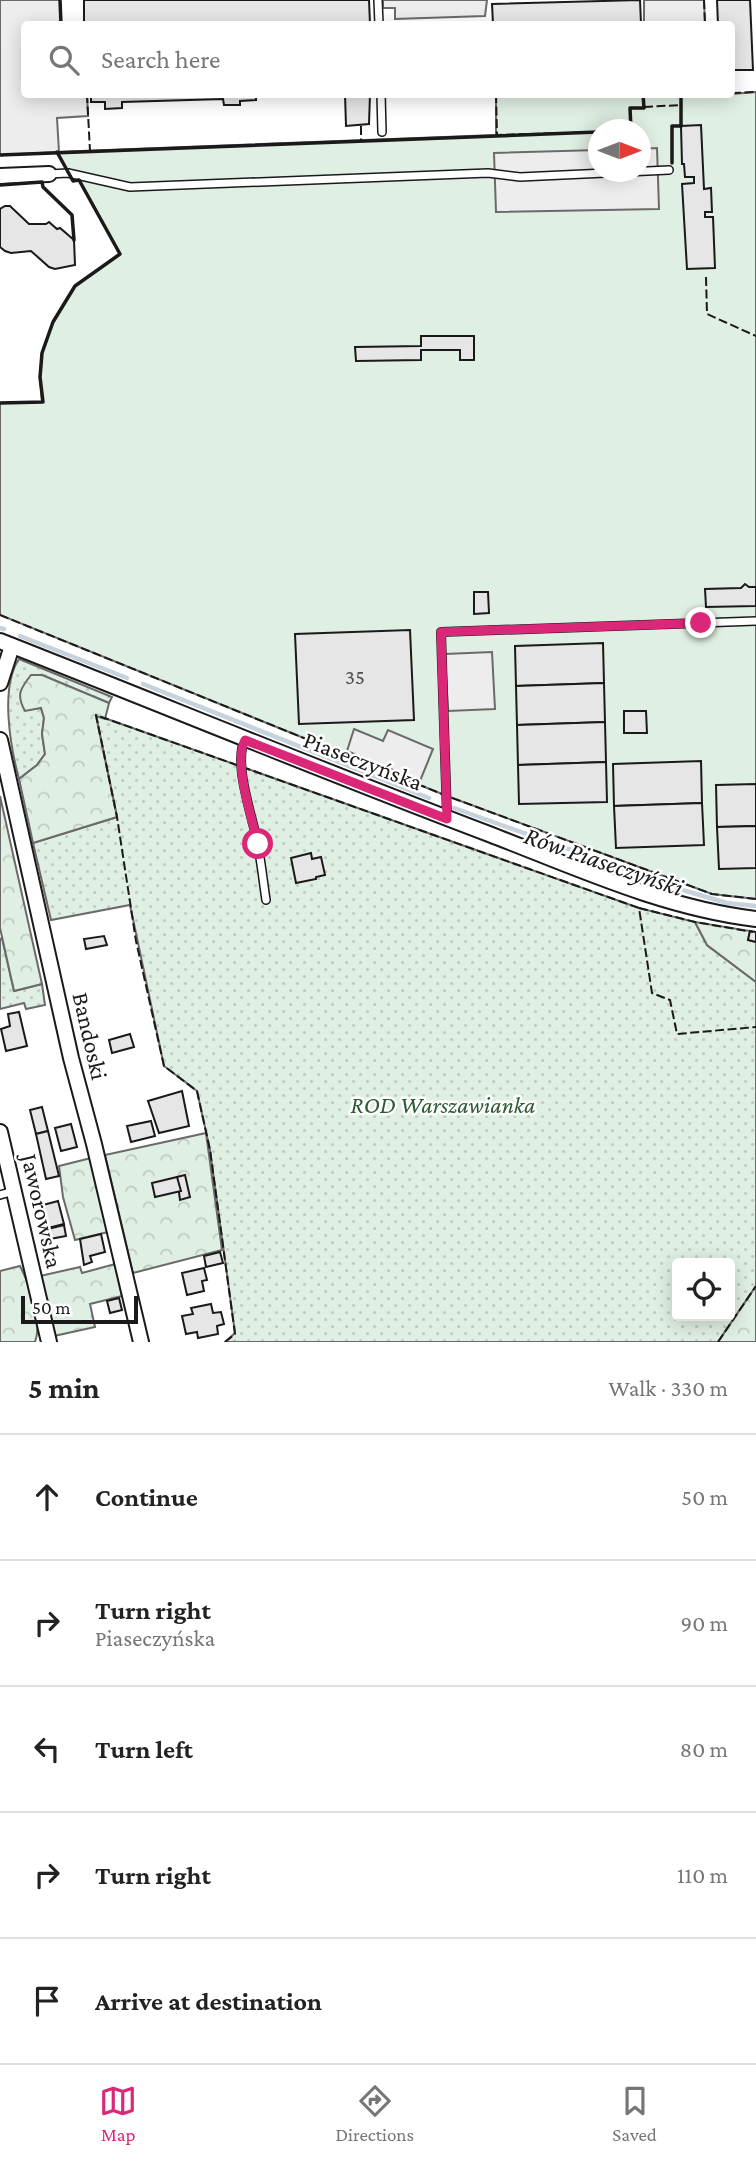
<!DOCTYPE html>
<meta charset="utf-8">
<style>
body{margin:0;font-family:"Crimson Pro",serif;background:#f6f6f6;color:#222}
.controls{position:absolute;right:21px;bottom:21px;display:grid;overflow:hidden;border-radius:7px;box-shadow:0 4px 18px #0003}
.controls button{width:63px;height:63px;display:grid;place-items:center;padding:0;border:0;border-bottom:2px solid #e0e0e0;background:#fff;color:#222;font:35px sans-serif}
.compass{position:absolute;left:588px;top:119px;width:63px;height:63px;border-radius:50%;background:#fff;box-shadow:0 4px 18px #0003;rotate:90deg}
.scale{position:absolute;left:21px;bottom:18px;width:117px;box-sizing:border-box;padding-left:7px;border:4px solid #1a1a1a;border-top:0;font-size:19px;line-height:24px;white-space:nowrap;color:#1a1a1a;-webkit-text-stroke:5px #fff;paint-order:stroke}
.stop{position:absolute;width:21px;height:21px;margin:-16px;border:5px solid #db2777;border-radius:50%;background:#fff}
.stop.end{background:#db2777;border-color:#fff;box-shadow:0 2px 7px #0008}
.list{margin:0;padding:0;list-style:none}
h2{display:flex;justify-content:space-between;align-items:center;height:91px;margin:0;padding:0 28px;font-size:30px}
h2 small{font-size:23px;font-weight:400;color:#767676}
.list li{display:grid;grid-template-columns:46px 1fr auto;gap:21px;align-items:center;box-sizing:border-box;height:126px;padding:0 28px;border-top:2px solid #e0e0e0}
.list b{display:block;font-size:26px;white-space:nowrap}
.list p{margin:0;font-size:23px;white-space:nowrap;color:#767676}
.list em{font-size:23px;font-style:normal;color:#767676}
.icon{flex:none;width:38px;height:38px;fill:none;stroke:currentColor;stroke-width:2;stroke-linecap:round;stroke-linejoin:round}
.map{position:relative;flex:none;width:756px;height:1342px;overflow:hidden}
.search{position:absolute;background:#fff;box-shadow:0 4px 18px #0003;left:21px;right:21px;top:21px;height:77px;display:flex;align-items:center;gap:18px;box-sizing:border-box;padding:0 24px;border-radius:7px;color:#767676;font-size:26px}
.sheet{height:721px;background:#fff}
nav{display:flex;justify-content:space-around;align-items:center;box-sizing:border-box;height:98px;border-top:2px solid #e0e0e0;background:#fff;font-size:19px;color:#767676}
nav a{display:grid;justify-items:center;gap:4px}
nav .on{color:#db2777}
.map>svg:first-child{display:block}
.grass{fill:url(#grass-dots);stroke:#6a6a6a;stroke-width:2;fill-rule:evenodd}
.forest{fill:url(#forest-crowns);stroke:#6a6a6a;stroke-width:2}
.pitch{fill:#e0efe3;stroke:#6a6a6a;stroke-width:2;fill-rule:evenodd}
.parking{fill:#ededed;stroke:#6a6a6a;stroke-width:2}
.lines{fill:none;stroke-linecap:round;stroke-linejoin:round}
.stream{stroke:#c6d2dc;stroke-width:4.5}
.building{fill:#e6e6e6;stroke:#1a1a1a;stroke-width:2}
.service-casing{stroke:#1a1a1a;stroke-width:10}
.minor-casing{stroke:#1a1a1a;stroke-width:18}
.service{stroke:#fff;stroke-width:7}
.minor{stroke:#fff;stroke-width:14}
.fence{stroke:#1a1a1a;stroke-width:2;stroke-dasharray:9 3.5;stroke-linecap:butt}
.wall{stroke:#1a1a1a;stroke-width:3.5}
.route{stroke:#db2777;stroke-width:9}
.labels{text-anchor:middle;stroke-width:5;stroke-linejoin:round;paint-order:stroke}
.number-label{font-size:21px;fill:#4d4d4d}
.street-label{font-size:24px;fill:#1a1a1a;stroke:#fff}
.park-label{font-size:24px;font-style:italic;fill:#2b5a34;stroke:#fff}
.water-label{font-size:26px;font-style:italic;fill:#1a1a1a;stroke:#fff}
</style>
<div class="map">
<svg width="756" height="1342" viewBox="0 0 756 1342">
<defs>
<pattern id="grass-dots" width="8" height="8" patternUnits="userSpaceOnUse" patternTransform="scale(1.75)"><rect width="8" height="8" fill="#e0efe3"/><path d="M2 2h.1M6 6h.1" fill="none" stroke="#c0ccc2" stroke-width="1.8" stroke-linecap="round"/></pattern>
<pattern id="forest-crowns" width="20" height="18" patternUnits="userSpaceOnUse" patternTransform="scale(1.75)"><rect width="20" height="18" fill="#e0efe3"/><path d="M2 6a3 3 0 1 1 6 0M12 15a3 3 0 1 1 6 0" fill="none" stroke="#c0ccc2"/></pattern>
</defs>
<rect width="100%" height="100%" fill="#fff"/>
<g class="grass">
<path d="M19 659 112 697 109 703 42 675 41 708 44 718 42 734 45 754 37 765 19 779C10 745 0 687 19 659Z"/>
<path d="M96 715 639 908 695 922 707 945 756 982V1286L718 1342H225L235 1333 210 1150 197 1091 164 1066 130 905 51 920 33 843 117 817ZM677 1263H730V1316H677Z"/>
<polygon points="2,938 14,991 42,984 45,1005 26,1009 24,1003 0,1009 0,939"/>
</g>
<g class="forest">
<path d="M31 675H42L109 703 105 719 96 716 117 817 33 843 19 779 37 765 45 754 42 734 44 718 41 708 25 711C16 695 20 689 31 675Z"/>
<polygon points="0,796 42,984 14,991 0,928"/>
<polygon points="695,922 750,931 748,940 756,942 756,982 707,945"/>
<polygon points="206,1133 222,1250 133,1273 105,1155"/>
<polygon points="91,1158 108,1232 75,1240 63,1197 59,1166"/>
<polygon points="115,1264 122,1296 90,1304 95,1327 54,1336 40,1276 80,1267 82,1273"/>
<path d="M20 1266C30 1286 43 1321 35 1342H0V1271Z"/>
<polygon points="756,1286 756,1342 718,1342"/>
</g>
<path class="pitch" d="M756 92V899L712 894 447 796 0 615V403L42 402 40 377 42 353 53 322 75 286 120 254 80 181H73L57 152 496 135V95L732 94ZM598 130H640V172H598Z"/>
<g class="parking">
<polygon points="0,0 60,0 61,24 24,24 24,94 87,95 88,116 57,118 59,152 0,155"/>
<polygon points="383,0 487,0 485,16 395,19 395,8 383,8"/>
<polygon points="644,0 704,0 705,24 644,24"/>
<polygon points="657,148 659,209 496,212 494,153 598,150 598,172 640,172 641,149"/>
<polygon points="492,652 495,709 448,711 445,654"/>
<polygon points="354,729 383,741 388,730 433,749 420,781 347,751"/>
</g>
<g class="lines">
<g class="stream">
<polyline points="0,628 4,629"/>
<polyline points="20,636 127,678"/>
<polyline points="143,684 429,798"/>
<polyline points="454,808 686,891 727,903 756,906"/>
</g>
</g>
<g class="building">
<polygon points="84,0 369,0 370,24 84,24"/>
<polygon points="640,0 641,24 493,24 492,4"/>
<polygon points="717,0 750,0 753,70 732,70 732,24 718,24"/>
<polygon points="91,94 256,94 256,100 240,101 240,105 224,105 223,99 122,102 122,108 105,109 105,102 91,102"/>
<polygon points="345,94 370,94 369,124 346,126"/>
<polygon points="701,125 704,189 711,188 712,212 705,212 705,217 713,217 715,268 687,269 682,184 694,183 694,177 685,177 684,164 682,164 681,126"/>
<polygon points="5,206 10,206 29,224 46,224 49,222 57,229 60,228 74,240 75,265 55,269 49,267 31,251 11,253 5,251 0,247 0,209"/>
<polygon points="421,336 474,336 474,360 460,360 460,350 421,350 421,360 356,361 355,347 421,346"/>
<polygon points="745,584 749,587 756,587 756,606 706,607 705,589 741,588"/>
<polygon points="474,592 488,592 489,613 474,614"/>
<polygon points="410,630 414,720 299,724 295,634"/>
<polygon points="603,643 604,683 516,686 515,646"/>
<polygon points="604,683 605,722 517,725 516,686"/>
<polygon points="624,711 646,711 647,733 624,733"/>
<polygon points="605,722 606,762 518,765 517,725"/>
<polygon points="701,761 702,803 614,806 613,764"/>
<polygon points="606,762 607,802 519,804 518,765"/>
<polygon points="756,784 756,826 717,827 716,785"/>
<polygon points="702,803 704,845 616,848 614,806"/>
<polygon points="756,826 756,868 719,869 717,827"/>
<polygon points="311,853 312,859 321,857 325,875 316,877 316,879 296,883 291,858"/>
<polygon points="750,931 756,932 756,942 748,940"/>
<polygon points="104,936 107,945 86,949 84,939"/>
<polygon points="19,1012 27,1046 6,1051 1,1029 10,1026 8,1014"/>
<polygon points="130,1034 134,1047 112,1053 109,1040"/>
<polygon points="182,1091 189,1126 159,1133 148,1101"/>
<polygon points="42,1107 48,1131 36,1134 30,1110"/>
<polygon points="151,1121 155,1136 131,1142 127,1126"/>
<polygon points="71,1124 77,1147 61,1151 55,1128"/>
<polygon points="48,1131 59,1176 46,1179 36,1134"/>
<polygon points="185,1175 190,1197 180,1200 177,1177"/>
<polygon points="177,1177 181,1191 155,1197 152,1183"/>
<polygon points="58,1201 64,1224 48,1228 43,1205"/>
<polygon points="64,1225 66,1236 50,1239 48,1229"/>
<polygon points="101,1234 105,1252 90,1256 92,1262 84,1265 80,1239"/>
<polygon points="220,1252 223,1263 206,1267 204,1256"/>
<polygon points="204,1268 207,1280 202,1281 204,1291 187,1295 182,1273"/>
<polygon points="119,1298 122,1310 110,1313 107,1301"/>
<polygon points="211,1304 213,1313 221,1312 224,1324 217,1326 218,1334 198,1338 197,1332 186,1334 182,1316 193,1314 191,1308"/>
</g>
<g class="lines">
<defs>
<g id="service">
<polyline points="378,0 379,24"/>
<polyline points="381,94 382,132"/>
<polyline points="49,174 68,173 130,187 488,173 520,177 669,170"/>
<path d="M245 739C233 763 252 815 257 841 261 860 263 880 266 900"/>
<polyline points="447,817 441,632 756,621"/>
<polyline points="0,1195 14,1191"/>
</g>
<g id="minor">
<polyline points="0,176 49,174"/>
<path d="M0 641C163 705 325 772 489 834 575 867 663 908 756 919"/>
<polyline points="0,683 12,646"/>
<polyline points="0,740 71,1058 94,1144 141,1342"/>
<polyline points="0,1132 49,1342"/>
</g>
</defs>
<use href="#service" class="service-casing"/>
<use href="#minor" class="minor-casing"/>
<use href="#service" class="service"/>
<use href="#minor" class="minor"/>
<g class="fence">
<polyline points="704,0 705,24"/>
<polyline points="732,93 756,92"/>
<polyline points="87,94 90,151"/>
<polyline points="496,94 497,135 598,132"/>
<polyline points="644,107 681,105"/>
<polyline points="361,126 361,140"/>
<polyline points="631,130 630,108 644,108 643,94"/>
<polyline points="0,185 42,182 43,187 72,215 74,240"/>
<polyline points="706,277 707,314 756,336"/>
<polyline points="0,615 447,796 712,894 756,899"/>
<polyline points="639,908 695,922 753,932"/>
<polyline points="225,1342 235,1334 210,1150 197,1091 164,1066 136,941 117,817 96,715 639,908 652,993 670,1000 677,1034 756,1027"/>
<polyline points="718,1342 756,1286"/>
</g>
<g class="wall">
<polyline points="60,0 61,24"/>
<polyline points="681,94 681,126"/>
<polyline points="631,130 630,108 644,108 643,94"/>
<polyline points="0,155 598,132"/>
<polyline points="672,163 672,126 681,126"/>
<polyline points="0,185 42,182 43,187 72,215 74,240"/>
<polyline points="0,403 43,402 40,377 42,353 53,322 75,286 120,254 79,180 73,181 57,152"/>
</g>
</g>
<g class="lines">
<path class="route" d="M258 844C252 818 233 763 245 740L447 819 441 632 701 623"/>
</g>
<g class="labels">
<g class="number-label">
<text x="355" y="684">35</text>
</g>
<g class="street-label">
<text transform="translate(363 761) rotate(21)" y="8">Piaseczyńska</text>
<text transform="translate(90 1036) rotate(77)" y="8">Bandoski</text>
<text transform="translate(42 1211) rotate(77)" y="8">Jaworowska</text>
</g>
<g class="park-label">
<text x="443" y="1113">ROD Warszawianka</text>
</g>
<g class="water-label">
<text transform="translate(604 861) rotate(19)" y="9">Rów Piaseczyński</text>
</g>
</g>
</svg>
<div class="controls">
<button><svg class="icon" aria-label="locate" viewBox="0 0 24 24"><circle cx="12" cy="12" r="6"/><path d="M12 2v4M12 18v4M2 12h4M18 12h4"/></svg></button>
</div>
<svg class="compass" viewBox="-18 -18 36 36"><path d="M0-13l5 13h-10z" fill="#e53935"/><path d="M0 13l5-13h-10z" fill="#767676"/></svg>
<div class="scale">50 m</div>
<div class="stop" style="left:258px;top:844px"></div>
<div class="stop end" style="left:701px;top:623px"></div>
<div class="search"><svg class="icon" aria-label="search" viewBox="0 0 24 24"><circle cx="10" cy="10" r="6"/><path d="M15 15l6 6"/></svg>Search here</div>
</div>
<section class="sheet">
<h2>5 min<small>Walk · 330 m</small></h2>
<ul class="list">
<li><svg class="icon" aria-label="ahead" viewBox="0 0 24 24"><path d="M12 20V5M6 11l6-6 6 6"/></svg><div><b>Continue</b></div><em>50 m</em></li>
<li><svg class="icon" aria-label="right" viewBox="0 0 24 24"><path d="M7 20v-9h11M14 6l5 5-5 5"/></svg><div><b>Turn right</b><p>Piaseczyńska</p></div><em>90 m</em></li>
<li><svg class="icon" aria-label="left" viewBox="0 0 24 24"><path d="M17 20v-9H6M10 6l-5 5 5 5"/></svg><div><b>Turn left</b></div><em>80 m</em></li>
<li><svg class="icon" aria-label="right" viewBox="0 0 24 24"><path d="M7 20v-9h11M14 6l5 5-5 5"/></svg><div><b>Turn right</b></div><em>110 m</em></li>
<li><svg class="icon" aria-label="arrive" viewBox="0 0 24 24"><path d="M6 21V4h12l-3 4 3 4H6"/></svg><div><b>Arrive at destination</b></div></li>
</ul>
</section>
<nav>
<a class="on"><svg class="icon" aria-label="map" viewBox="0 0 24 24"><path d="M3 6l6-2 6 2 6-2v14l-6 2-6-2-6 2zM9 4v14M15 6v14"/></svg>Map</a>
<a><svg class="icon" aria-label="directions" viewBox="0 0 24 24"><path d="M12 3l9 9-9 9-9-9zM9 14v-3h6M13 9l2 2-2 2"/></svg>Directions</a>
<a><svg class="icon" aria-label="saved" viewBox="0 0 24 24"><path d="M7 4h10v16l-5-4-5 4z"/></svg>Saved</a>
</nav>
